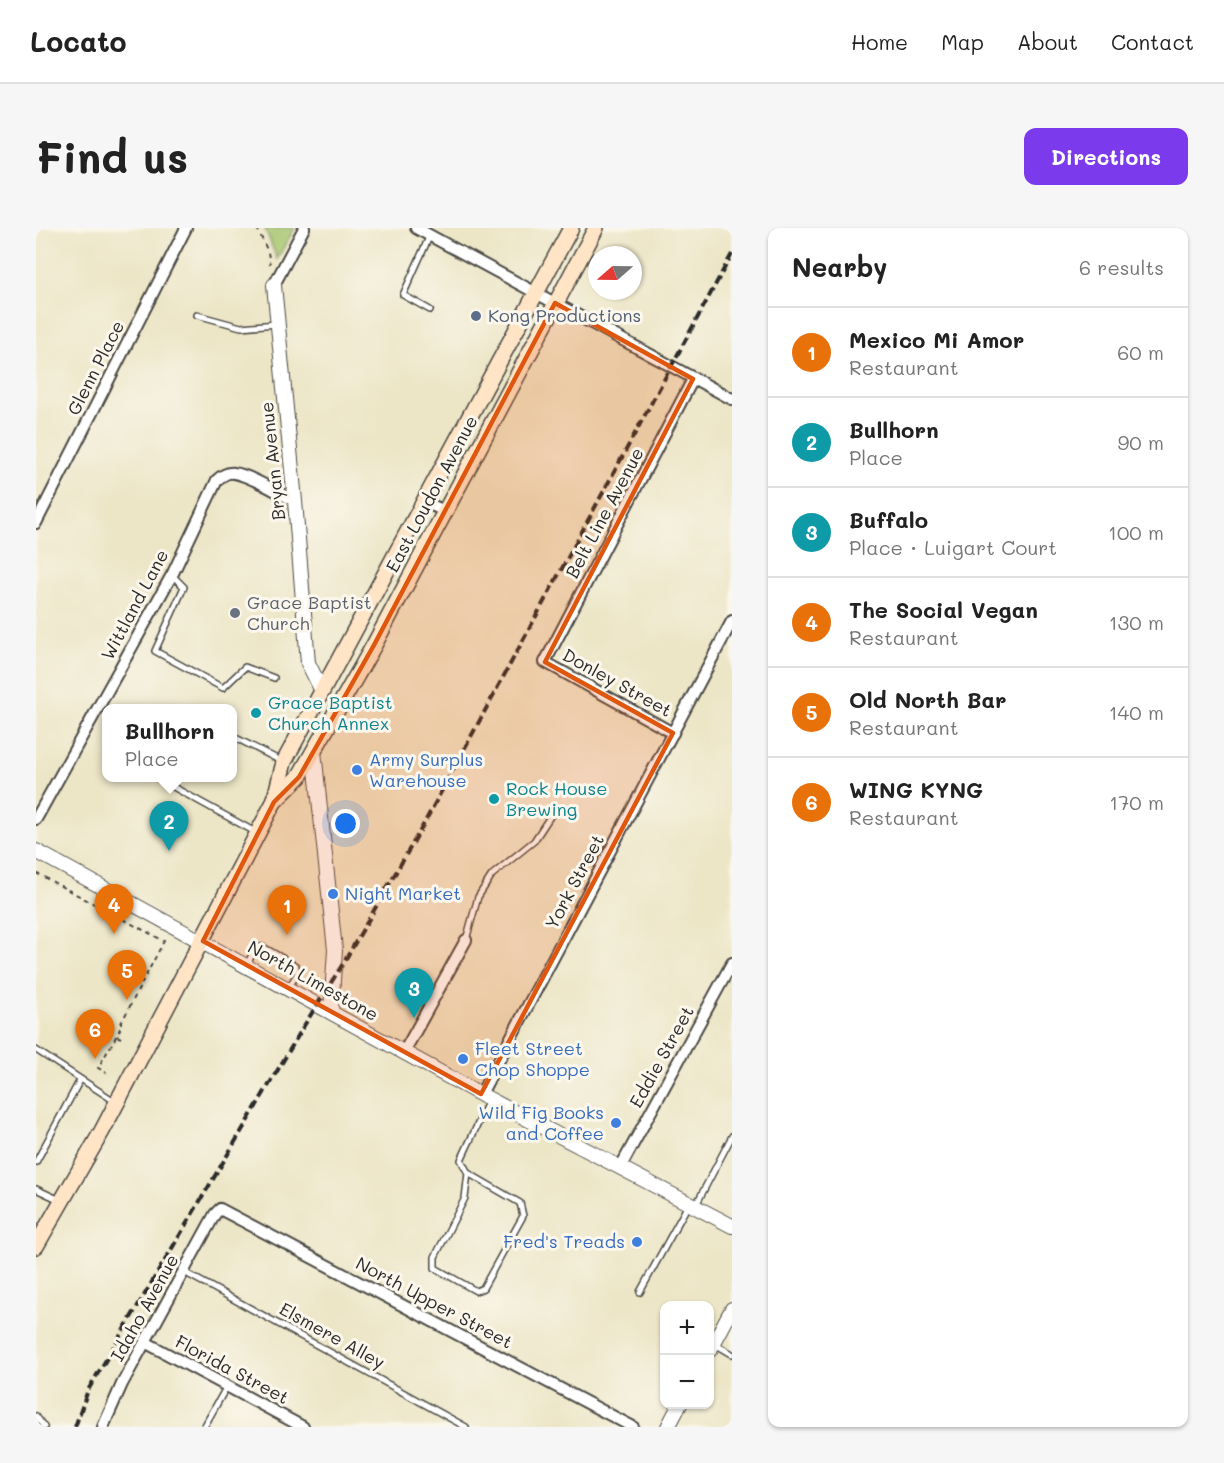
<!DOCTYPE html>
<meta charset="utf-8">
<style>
body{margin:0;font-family:Mali,sans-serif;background:#f6f6f6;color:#222}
.controls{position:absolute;right:18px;bottom:18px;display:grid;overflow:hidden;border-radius:12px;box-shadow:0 2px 4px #0004}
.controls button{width:54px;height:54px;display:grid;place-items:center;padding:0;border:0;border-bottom:2px solid #e0e0e0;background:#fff;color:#222;font:30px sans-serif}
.compass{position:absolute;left:552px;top:18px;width:54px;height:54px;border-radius:50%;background:#fff;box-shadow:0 2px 4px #0004;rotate:250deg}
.you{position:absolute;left:310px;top:596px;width:21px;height:21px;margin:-15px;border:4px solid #fff;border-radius:50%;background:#1a73e8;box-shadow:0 0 0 9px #1a73e833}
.badge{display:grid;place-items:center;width:39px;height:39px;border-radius:50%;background:#7c3aed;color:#fff;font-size:20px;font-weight:700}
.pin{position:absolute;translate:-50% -50px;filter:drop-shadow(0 2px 3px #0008)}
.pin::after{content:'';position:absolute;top:32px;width:21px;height:18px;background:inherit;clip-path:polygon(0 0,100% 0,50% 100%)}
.popup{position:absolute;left:66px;top:476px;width:135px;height:78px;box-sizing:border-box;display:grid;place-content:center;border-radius:12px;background:#fff;filter:drop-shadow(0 2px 4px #0005);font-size:20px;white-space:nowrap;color:#767676}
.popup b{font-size:22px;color:#222}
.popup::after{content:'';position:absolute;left:50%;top:100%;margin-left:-12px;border:12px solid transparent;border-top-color:#fff}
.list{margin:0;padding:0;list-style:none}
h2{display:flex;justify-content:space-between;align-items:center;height:78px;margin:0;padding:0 24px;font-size:26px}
h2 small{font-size:20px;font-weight:400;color:#767676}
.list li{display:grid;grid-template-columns:39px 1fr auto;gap:18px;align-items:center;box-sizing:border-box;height:90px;padding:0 24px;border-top:2px solid #e0e0e0}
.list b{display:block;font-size:22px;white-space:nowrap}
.list p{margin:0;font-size:20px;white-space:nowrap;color:#767676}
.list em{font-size:20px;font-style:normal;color:#767676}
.map{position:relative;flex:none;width:696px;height:1199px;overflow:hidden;border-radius:12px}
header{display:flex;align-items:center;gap:36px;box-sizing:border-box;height:84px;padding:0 30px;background:#fff;border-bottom:2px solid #e0e0e0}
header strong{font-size:28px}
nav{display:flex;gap:33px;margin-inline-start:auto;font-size:21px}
.intro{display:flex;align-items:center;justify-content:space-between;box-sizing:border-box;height:144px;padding:0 36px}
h1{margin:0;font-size:42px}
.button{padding:15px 27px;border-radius:12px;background:#7c3aed;color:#fff;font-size:21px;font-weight:700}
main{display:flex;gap:36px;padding:0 36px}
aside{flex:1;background:#fff;border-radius:12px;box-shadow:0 2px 4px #0004}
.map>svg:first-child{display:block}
.green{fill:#a5c46b;stroke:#68784b;stroke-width:1.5}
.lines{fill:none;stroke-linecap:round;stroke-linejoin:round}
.service-casing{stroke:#484742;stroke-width:8}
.minor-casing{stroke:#484742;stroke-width:14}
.tertiary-casing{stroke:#484742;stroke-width:16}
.secondary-casing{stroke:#484742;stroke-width:18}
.path{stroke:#484742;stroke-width:2;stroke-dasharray:4.5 4.5;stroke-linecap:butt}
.service{stroke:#fff;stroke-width:5}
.minor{stroke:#fff;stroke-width:10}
.tertiary{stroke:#fff;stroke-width:14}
.secondary{stroke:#ffe4c6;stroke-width:15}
.rail{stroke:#2b2b2b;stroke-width:4;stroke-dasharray:9 4.5;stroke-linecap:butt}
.marked{fill:#df570e;fill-opacity:0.2;stroke:#df570e;stroke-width:4.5;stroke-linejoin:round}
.service-dot{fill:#5c6f8a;stroke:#fbf7ec;stroke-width:2}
.worship-dot{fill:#6b7280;stroke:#fbf7ec;stroke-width:2}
.culture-dot{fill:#0f9aa8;stroke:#fbf7ec;stroke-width:2}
.shop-dot{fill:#3f7fe0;stroke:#fbf7ec;stroke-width:2}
.labels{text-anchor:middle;stroke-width:6;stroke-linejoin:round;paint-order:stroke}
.service-label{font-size:18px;fill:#4e5e75;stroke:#fbf7ec;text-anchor:start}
.street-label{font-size:18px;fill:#2b2b2b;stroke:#fbf7ec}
.worship-label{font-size:18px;fill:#5b616d;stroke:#fbf7ec;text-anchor:start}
.culture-label{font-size:18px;fill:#0d838f;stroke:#fbf7ec;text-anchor:start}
.shop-label{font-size:18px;fill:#366cbe;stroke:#fbf7ec;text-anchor:start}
</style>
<header>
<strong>Locato</strong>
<nav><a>Home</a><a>Map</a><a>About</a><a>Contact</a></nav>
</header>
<div class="intro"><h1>Find us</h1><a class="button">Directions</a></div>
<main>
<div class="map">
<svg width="696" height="1199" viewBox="0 0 696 1199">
<rect width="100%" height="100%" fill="#fbf7ec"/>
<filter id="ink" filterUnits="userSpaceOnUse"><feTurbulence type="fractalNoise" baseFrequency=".0167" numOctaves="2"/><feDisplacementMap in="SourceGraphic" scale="12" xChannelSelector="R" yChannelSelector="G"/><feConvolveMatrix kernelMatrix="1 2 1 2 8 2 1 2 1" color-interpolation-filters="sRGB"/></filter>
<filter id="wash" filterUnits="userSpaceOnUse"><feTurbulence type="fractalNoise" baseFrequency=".008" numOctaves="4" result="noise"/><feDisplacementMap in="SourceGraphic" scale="24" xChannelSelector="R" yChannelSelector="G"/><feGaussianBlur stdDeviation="1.35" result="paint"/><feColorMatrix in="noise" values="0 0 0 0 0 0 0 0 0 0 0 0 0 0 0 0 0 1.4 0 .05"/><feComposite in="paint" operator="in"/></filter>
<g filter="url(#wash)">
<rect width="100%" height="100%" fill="#ece5c6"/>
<polygon class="green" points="229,0 259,0 241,31"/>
</g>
<g filter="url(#ink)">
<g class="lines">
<defs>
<g id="service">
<polyline points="394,7 367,67 394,82"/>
<polyline points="161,87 205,99 240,96"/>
<polyline points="136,347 148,359 119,423 187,460 209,439 238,450"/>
<polyline points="196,508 247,534"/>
<polyline points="121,550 221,605"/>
<polyline points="430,712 442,669 456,647 498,613 519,581"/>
<polyline points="211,737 219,720 227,719 260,738 261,746 253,759"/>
<polyline points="0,822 80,874"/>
<polyline points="0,934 44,852"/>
<polyline points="432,945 484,975 487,988 447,1060 440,1063 399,1040 399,1029 429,970 432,945 425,932 453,872"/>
<polyline points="0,961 26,973"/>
<polyline points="660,977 696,908"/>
<polyline points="148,1044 430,1199"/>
<polyline points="604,1064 652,977"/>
<polyline points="679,1116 696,1126"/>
<polyline points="0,1188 8,1199"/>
<polyline points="168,1199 191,1158"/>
</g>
<g id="minor">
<polyline points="380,0 696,171"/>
<polyline points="238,57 268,0"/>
<polyline points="388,274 409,283"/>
<polyline points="0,295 150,0"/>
<polyline points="637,505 509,434 657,151"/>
<path d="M0 591 137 345 181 252C185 248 192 244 198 245 214 247 244 266 259 273"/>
<polyline points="368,824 430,712"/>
<polyline points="445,866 696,393"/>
<polyline points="584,940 696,735"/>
<polyline points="109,1114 267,1199"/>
<polyline points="67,1199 86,1156 179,986 184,981 597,1199"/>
</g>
<g id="tertiary">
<polyline points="238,57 259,273 272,435 286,463"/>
<polyline points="278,523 299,722 295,783"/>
<polyline points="0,623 453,871 696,998"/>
<polyline points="674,1122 696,1081"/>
<polyline points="632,1199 644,1176"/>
</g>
<g id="secondary">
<polyline points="238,574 263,549 338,417 560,0"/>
<polyline points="0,1018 66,903 238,574 248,534 535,0"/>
</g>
</defs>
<use href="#service" class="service-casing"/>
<use href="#minor" class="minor-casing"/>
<use href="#tertiary" class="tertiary-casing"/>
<use href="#secondary" class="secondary-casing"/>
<g class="path">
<polyline points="221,0 232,24 234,36"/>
<path d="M0 645 128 713 83 799 84 801C77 815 69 827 62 840L71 845"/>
<polyline points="81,808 89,812"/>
</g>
<use href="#service" class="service"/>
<use href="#minor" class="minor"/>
<use href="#tertiary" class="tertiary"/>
<use href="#secondary" class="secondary"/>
<polyline class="rail" points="39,1199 52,1162 269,796 308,734 385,601 696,26"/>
</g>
</g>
<path class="marked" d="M519 75 657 151 509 434 637 505 445 866 167 713 238 574 263 549 338 417Z"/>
<circle class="service-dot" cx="440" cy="88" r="6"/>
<circle class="worship-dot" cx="199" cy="385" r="6"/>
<g class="culture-dot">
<circle cx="220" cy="485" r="6"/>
<circle cx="458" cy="571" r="6"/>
</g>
<g class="shop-dot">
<circle cx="321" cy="542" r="6"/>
<circle cx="297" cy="666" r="6"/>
<circle cx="427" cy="831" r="6"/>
<circle cx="580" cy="895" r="6"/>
<circle cx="601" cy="1014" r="6"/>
</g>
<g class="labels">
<g class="service-label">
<text x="452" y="94">Kong Productions</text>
</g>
<g class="street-label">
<text transform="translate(60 140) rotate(-63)" y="6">Glenn Place</text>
<text transform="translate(237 233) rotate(-96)" y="6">Bryan Avenue</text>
<text transform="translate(396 266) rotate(-62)" y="6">East Loudon Avenue</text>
<text transform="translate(569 285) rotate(-62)" y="6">Belt Line Avenue</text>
<text transform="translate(99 377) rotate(-62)" y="6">Wittland Lane</text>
<text transform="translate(581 455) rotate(29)" y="6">Donley Street</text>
<text transform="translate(539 654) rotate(-62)" y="6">York Street</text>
<text transform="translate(277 753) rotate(29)" y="6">North Limestone</text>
<text transform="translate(626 829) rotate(-61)" y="6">Eddie Street</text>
<text transform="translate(398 1075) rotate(28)" y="6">North Upper Street</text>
<text transform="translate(109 1080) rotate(-61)" y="6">Idaho Avenue</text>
<text transform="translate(296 1108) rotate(29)" y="6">Elsmere Alley</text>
<text transform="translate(196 1142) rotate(28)" y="6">Florida Street</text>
</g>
<g class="worship-label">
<text x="211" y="381">Grace Baptist<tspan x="211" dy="21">Church</tspan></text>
</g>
<g class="culture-label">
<text x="232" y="481">Grace Baptist<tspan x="232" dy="21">Church Annex</tspan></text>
<text x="470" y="567">Rock House<tspan x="470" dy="21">Brewing</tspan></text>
</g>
<g class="shop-label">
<text x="333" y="538">Army Surplus<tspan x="333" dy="21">Warehouse</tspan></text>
<text x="309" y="672">Night Market</text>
<text x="439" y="827">Fleet Street<tspan x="439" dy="21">Chop Shoppe</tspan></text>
<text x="568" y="891" text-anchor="end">Wild Fig Books<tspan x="568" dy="21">and Coffee</tspan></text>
<text x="589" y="1020" text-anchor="end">Fred's Treads</text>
</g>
</g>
</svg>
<div class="controls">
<button>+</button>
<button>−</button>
</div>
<svg class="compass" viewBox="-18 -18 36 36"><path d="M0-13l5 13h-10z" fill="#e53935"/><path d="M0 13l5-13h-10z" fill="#767676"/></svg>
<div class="you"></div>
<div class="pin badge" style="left:251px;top:707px;background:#e8710a">1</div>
<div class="pin badge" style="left:133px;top:623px;background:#0f9aa8">2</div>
<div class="popup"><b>Bullhorn</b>Place</div>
<div class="pin badge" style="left:378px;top:790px;background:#0f9aa8">3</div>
<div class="pin badge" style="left:78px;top:706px;background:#e8710a">4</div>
<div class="pin badge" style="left:91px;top:772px;background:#e8710a">5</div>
<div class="pin badge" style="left:59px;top:831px;background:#e8710a">6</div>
</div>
<aside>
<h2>Nearby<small>6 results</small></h2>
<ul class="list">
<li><span class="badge" style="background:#e8710a">1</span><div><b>Mexico Mi Amor</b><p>Restaurant</p></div><em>60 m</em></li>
<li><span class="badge" style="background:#0f9aa8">2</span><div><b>Bullhorn</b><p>Place</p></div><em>90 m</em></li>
<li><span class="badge" style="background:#0f9aa8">3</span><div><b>Buffalo</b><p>Place · Luigart Court</p></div><em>100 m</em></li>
<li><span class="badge" style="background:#e8710a">4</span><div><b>The Social Vegan</b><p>Restaurant</p></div><em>130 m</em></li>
<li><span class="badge" style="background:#e8710a">5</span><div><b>Old North Bar</b><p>Restaurant</p></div><em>140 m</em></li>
<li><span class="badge" style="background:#e8710a">6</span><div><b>WING KYNG</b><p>Restaurant</p></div><em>170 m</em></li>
</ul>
</aside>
</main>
